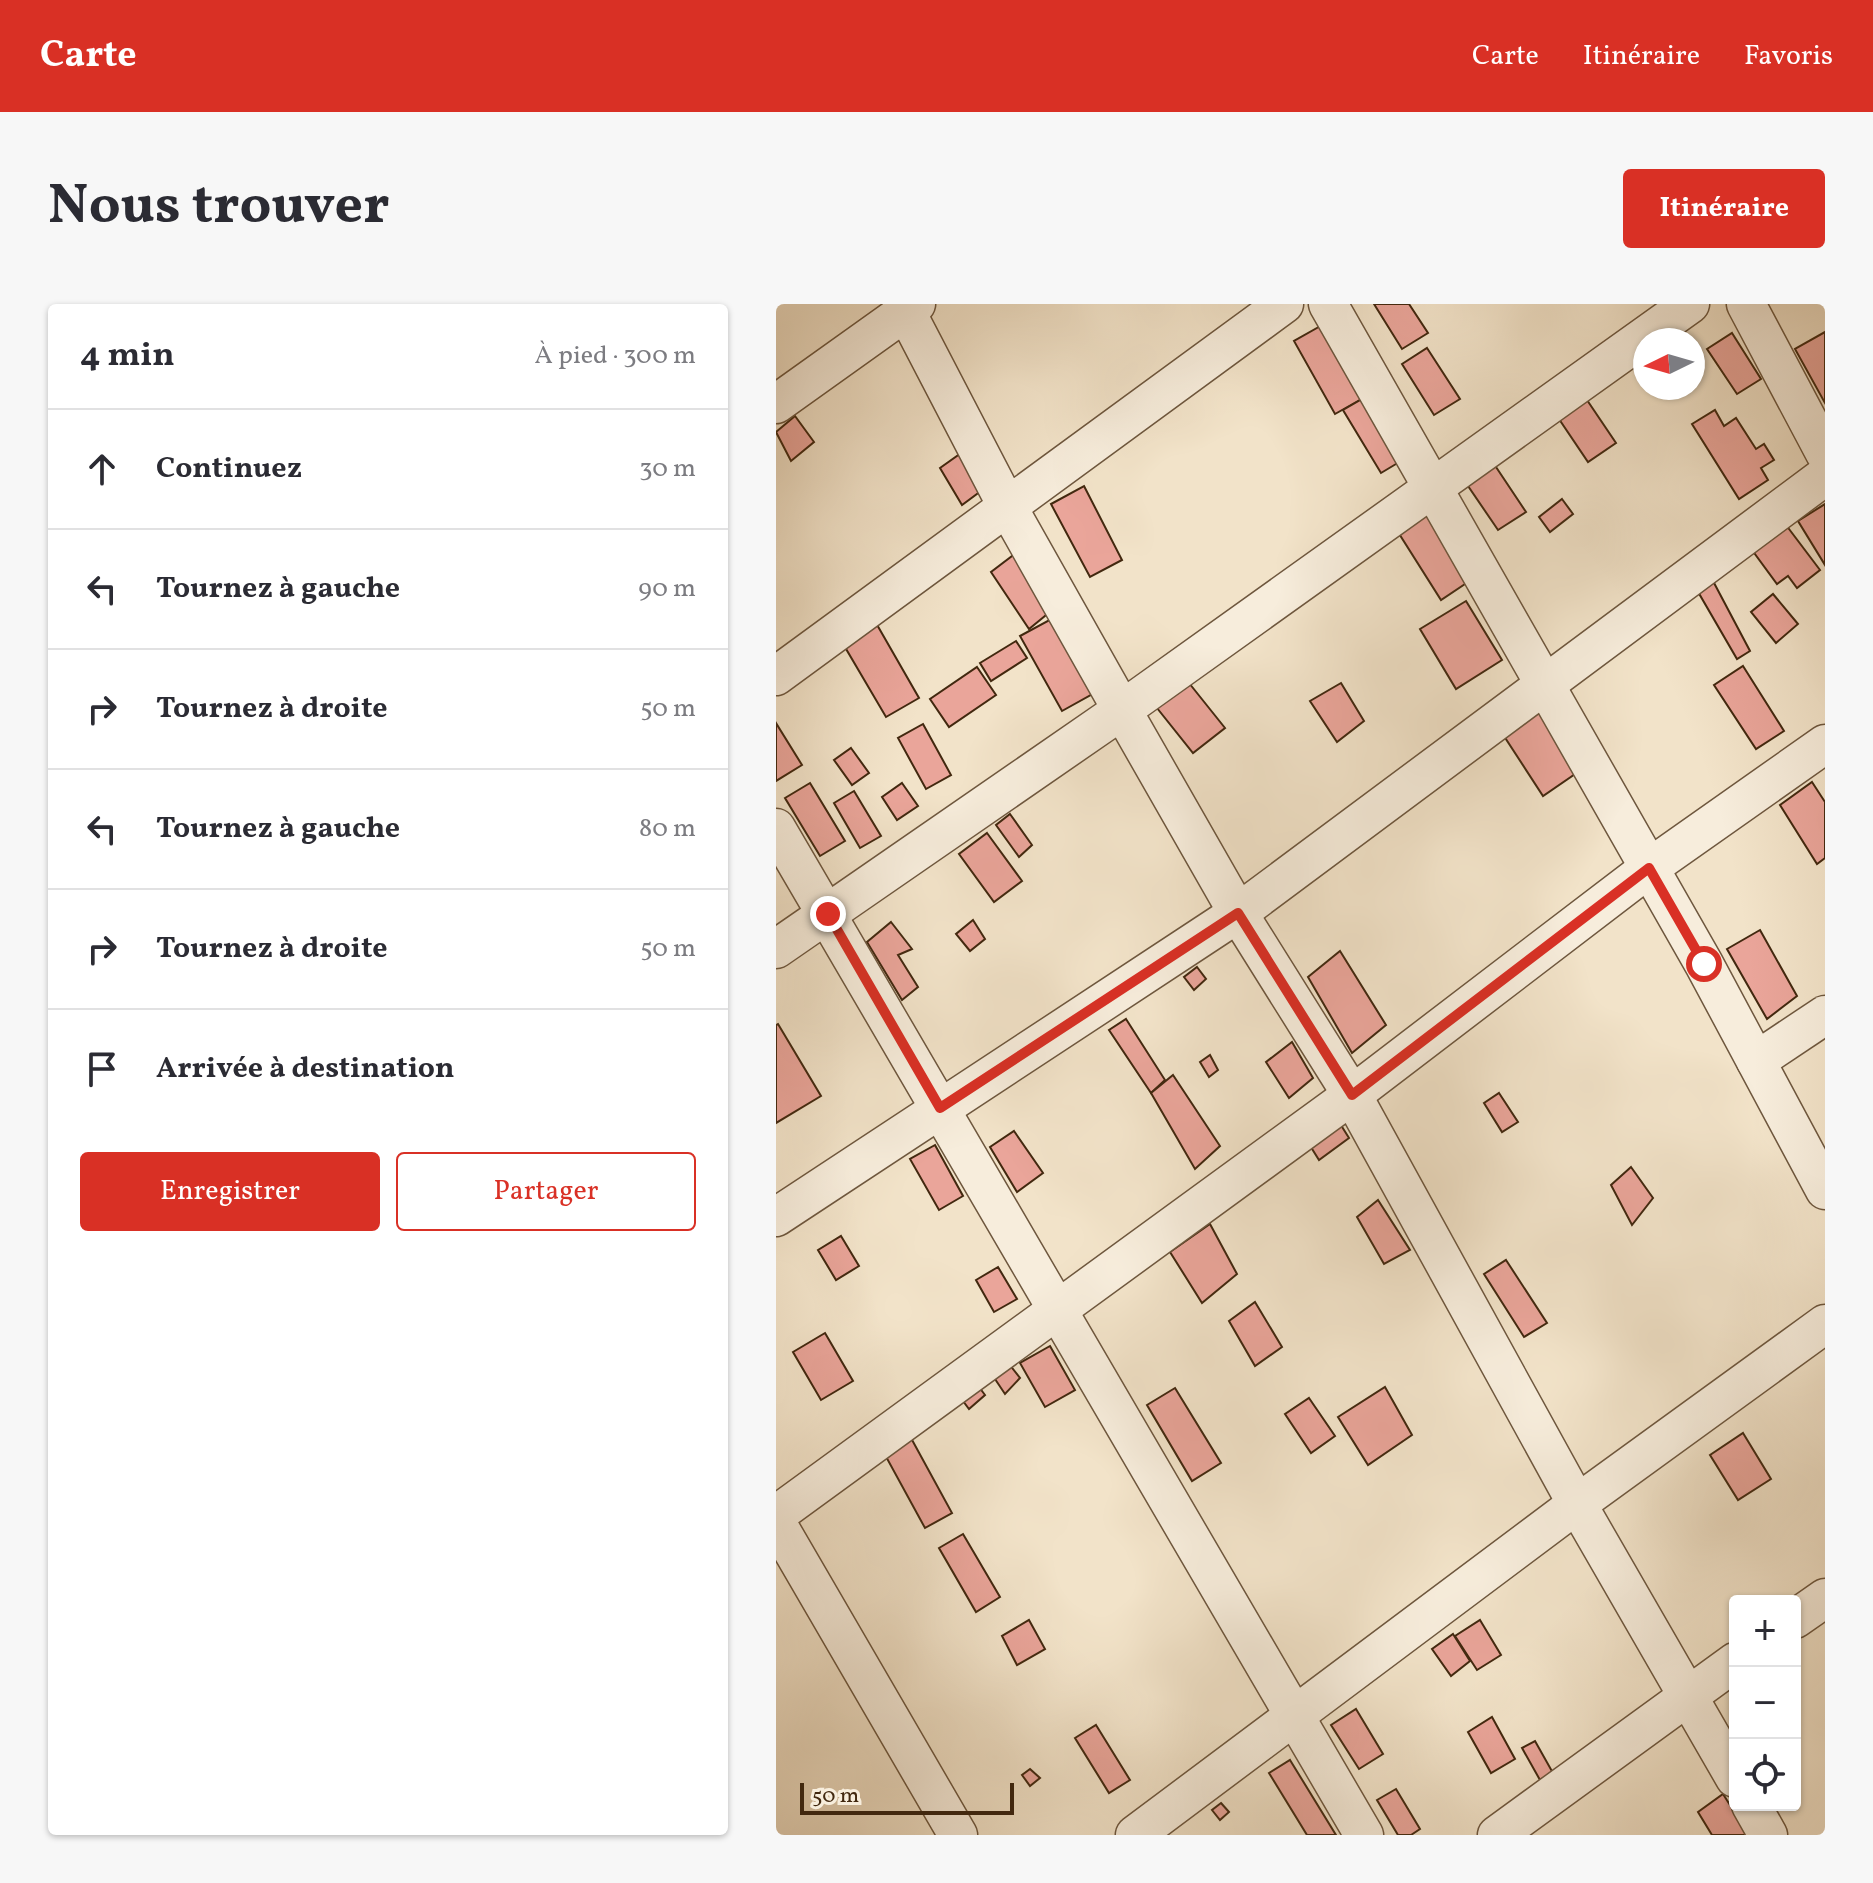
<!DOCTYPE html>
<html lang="fr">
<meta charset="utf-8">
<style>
body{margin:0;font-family:Vollkorn,serif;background:#f7f7f7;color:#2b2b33}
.controls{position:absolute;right:24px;bottom:24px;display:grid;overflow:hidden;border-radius:8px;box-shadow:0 2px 6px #0004}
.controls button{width:72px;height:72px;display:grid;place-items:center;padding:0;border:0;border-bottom:2px solid #e1e1e2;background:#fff;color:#2b2b33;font:40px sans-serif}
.compass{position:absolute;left:857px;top:24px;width:72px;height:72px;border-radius:50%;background:#fff;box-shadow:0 2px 6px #0004;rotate:265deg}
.scale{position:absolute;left:24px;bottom:20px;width:214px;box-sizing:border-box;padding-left:8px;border:4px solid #42280f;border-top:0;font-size:22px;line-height:28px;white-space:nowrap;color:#42280f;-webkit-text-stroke:6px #f7eddc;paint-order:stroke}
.stop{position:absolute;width:24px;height:24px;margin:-18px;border:6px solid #d93025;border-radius:50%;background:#fff}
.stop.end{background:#d93025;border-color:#fff;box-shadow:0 2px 8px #0008}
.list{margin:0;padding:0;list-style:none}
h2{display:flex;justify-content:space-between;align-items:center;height:104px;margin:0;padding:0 32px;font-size:34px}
h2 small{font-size:26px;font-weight:400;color:#7c7c81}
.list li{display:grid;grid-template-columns:52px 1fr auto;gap:24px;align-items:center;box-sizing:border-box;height:120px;padding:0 32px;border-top:2px solid #e1e1e2}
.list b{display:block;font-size:30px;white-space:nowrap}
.list em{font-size:26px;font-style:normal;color:#7c7c81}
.actions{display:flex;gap:16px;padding:24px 32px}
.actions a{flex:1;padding:18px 0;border:2px solid #d93025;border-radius:8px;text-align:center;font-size:28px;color:#d93025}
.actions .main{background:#d93025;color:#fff}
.icon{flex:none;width:44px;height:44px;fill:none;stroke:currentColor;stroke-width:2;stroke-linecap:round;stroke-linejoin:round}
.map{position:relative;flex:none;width:1049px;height:1531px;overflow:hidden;border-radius:8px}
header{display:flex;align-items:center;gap:48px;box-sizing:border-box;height:112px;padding:0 40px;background:#d93025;color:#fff}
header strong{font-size:38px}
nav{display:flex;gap:44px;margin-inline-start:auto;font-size:28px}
.intro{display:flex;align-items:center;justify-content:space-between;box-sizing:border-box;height:192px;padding:0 48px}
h1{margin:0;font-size:56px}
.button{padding:20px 36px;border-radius:8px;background:#d93025;color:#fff;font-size:28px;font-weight:700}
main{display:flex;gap:48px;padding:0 48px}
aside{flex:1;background:#fff;border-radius:8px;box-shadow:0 2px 6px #0004}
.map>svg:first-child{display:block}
.building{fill:#eaa59a;stroke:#42280f;stroke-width:2}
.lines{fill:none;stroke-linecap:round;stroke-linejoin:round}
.minor-casing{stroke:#6e573e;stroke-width:41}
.minor{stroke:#f7eddc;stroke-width:38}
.route{stroke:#d93025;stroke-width:10}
</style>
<header>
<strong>Carte</strong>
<nav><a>Carte</a><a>Itinéraire</a><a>Favoris</a></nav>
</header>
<div class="intro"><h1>Nous trouver</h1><a class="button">Itinéraire</a></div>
<main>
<aside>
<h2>4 min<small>À pied · 300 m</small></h2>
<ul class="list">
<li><svg class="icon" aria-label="ahead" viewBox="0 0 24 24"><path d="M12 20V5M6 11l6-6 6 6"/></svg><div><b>Continuez</b></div><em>30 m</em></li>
<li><svg class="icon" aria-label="left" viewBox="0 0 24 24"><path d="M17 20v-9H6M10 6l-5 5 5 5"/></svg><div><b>Tournez à gauche</b></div><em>90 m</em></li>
<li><svg class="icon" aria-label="right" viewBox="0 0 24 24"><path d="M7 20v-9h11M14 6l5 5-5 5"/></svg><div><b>Tournez à droite</b></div><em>50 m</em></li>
<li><svg class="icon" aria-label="left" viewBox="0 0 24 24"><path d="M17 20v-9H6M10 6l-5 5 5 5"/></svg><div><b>Tournez à gauche</b></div><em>80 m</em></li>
<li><svg class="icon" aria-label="right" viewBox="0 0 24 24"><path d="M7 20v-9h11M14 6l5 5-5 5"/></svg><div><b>Tournez à droite</b></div><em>50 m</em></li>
<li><svg class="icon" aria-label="arrive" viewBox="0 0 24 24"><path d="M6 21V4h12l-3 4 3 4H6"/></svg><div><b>Arrivée à destination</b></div></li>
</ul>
<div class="actions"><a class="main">Enregistrer</a><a>Partager</a></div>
</aside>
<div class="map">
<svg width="1049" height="1531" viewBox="0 0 1049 1531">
<rect width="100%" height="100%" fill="#f2e3c9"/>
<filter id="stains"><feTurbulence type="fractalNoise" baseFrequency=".0025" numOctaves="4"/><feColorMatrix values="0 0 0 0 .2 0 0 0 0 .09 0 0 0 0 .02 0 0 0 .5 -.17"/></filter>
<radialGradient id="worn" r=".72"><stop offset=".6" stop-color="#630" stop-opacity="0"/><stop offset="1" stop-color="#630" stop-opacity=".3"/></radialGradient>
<g class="building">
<polygon points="598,0 633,0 652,29 626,45"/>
<polygon points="548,20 589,93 559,110 518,37"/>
<polygon points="1049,28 1049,99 1019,45"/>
<polygon points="956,29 985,75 961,90 931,45"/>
<polygon points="651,44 684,95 658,111 626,60"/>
<polygon points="593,91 630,154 605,169 567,106"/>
<polygon points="811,96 840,139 812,158 783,115"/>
<polygon points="939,106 948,122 960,114 980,145 988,140 998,156 985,164 992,176 963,195 916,120"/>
<polygon points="19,112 38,138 15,157 0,128"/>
<polygon points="188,147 209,184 186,201 164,164"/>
<polygon points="718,160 750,208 722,226 690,179"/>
<polygon points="308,182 346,256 314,273 275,200"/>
<polygon points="786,195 797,210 774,228 763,213"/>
<polygon points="1049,200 1049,261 1022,217"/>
<polygon points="650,210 692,278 665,296 622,228"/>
<polygon points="1010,221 1044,266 1021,284 1012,272 1001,280 976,246"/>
<polygon points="240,249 275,307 253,325 215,268"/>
<polygon points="937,277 974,347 961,355 921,286"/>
<polygon points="997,290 1022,320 1000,339 975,308"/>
<polygon points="690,297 726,356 680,385 644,325"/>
<polygon points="279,313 320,388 286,407 244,332"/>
<polygon points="100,319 143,394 110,413 66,338"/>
<polygon points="240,337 251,354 215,377 204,359"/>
<polygon points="967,362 1008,427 980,445 938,381"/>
<polygon points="201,363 220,391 173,423 154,395"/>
<polygon points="413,379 449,424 417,449 381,404"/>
<polygon points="565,379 588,417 561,438 534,397"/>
<polygon points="761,406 802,468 767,492 726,429"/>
<polygon points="0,419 26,461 0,477"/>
<polygon points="147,420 175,471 150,485 122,434"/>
<polygon points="75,444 93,469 76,481 58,456"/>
<polygon points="1036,478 1049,498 1049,554 1041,560 1004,501"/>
<polygon points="34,479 69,537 44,552 9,494"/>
<polygon points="126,479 142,502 121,516 106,493"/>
<polygon points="78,487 105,532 84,544 58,499"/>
<polygon points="234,510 256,541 243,553 220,521"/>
<polygon points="211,529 246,577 218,598 183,550"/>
<polygon points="197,616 209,635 194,647 180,630"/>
<polygon points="115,618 136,645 122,651 142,683 126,696 91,638"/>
<polygon points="984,626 1021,692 991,715 951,645"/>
<polygon points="564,647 610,721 576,749 532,673"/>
<polygon points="421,663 430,675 418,686 408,673"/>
<polygon points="350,715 389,776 375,789 333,726"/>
<polygon points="2,720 45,792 0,819 0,721"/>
<polygon points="516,738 537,774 513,794 490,758"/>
<polygon points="434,751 442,766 433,773 424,758"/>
<polygon points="397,771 444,842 419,865 375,789"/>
<polygon points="723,789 742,818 726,828 708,799"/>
<polygon points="563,818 573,834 543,856 533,840"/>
<polygon points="238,827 267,869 241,888 214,843"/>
<polygon points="159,841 187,892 163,906 134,855"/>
<polygon points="855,863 877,894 856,921 835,881"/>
<polygon points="602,896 634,946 608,960 581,913"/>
<polygon points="434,920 461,970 426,999 394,948"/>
<polygon points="65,932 83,962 60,976 42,946"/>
<polygon points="730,956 771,1019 748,1033 708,970"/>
<polygon points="222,963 241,995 218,1008 200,976"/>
<polygon points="479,998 506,1043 479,1062 453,1017"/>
<polygon points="49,1029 77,1077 45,1096 17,1048"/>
<polygon points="274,1042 299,1086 269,1103 244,1059"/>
<polygon points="233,1060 244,1074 229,1090 217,1072"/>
<polygon points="203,1083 209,1091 193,1105 187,1097"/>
<polygon points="609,1083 636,1131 592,1161 562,1113"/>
<polygon points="399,1084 445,1159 416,1177 371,1101"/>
<polygon points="533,1094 559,1132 535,1149 509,1110"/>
<polygon points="967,1129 995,1175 962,1196 934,1151"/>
<polygon points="135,1134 176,1209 149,1224 108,1149"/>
<polygon points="187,1230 224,1293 200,1308 163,1244"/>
<polygon points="253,1316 269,1345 241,1361 226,1332"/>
<polygon points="704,1316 725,1351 701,1366 679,1332"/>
<polygon points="677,1330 694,1357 675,1372 656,1345"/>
<polygon points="580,1405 607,1450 583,1465 555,1421"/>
<polygon points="716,1413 739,1455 715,1469 692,1428"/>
<polygon points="320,1421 354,1476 333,1489 299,1434"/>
<polygon points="759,1437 777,1469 764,1476 746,1444"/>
<polygon points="514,1456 560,1531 531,1531 493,1469"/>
<polygon points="254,1465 264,1474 254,1482 246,1471"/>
<polygon points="620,1485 644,1525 635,1531 622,1531 601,1496"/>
<polygon points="947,1490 973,1531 936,1531 922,1508"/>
<polygon points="445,1499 453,1508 444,1516 436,1506"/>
</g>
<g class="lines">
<defs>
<g id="minor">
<polyline points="126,0 231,202 346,406 462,609 576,791 801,1200 959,1474"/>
<polyline points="552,0 928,660 1049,886"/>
<polyline points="970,0 1049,149"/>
<polyline points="0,100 140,0"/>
<polyline points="0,372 508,0"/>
<polyline points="0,524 588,1531"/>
<polyline points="0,645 346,406 914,0"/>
<polyline points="980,757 1049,711"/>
<polyline points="0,913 462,609 1049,172"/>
<polyline points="0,1211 576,791 873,564 1049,440"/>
<polyline points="0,1218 182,1531"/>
<polyline points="1019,1315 1049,1294"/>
<polyline points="975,1501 992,1531"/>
<polyline points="359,1531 801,1200 1049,1020"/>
<polyline points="721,1531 959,1358"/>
</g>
</defs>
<use href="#minor" class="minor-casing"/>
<use href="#minor" class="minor"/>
</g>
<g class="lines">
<polyline class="route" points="52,610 164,804 462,609 576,791 873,564 928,660"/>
</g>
<rect width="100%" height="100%" filter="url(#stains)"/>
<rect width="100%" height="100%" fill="url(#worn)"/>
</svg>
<div class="controls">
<button>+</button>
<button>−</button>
<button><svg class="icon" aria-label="locate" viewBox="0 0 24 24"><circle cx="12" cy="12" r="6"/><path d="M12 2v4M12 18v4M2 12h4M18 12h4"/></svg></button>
</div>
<svg class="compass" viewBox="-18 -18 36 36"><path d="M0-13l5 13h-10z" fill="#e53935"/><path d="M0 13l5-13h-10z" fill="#7c7c81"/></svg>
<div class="scale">50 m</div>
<div class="stop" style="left:928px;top:660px"></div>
<div class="stop end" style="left:52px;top:610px"></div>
</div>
</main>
